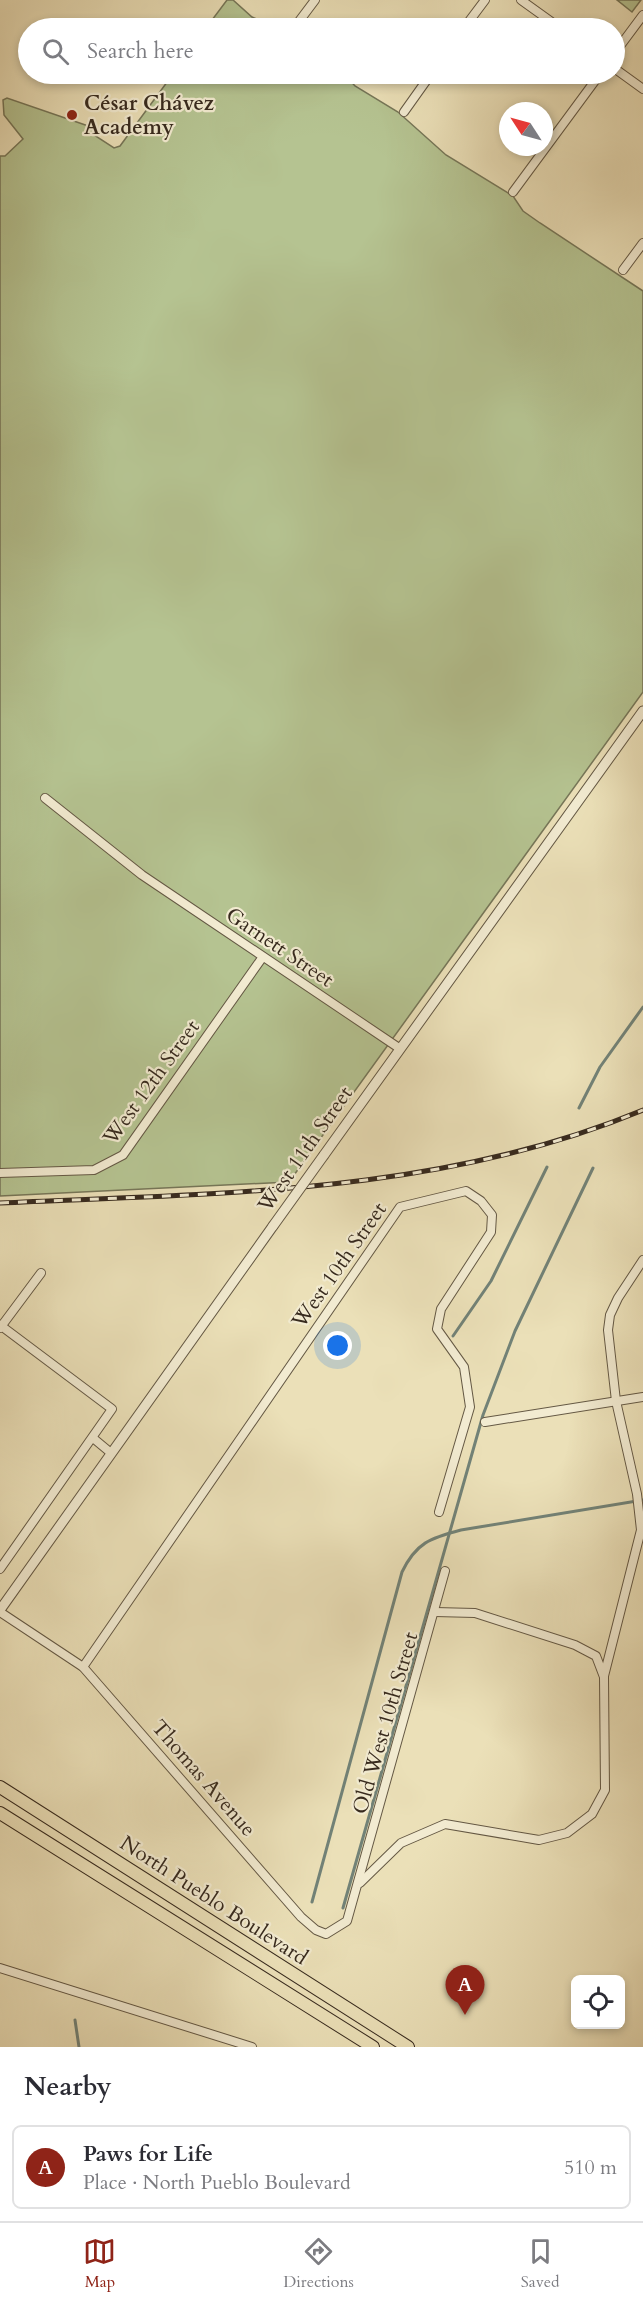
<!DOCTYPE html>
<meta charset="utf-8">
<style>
body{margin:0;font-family:Cardo,serif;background:#f7f7f7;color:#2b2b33}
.controls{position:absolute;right:18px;bottom:18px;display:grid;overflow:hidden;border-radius:9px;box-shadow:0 3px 9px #0003}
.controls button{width:54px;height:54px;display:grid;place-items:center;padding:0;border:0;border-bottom:2px solid #e1e1e2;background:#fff;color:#2b2b33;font:30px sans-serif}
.compass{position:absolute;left:499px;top:102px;width:54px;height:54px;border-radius:50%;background:#fff;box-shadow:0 3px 9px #0003;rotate:306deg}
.you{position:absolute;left:338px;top:1346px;width:21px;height:21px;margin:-15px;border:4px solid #fff;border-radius:50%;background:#1a73e8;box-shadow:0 0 0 9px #1a73e833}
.badge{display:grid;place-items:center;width:39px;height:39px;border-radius:50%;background:#8f2418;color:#fff;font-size:20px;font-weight:700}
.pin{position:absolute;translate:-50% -50px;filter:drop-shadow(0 2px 3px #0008)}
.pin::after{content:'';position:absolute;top:32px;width:21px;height:18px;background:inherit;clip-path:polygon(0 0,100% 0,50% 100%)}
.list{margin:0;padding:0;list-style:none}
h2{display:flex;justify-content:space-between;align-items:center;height:78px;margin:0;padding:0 24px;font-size:26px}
h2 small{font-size:20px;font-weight:400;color:#7c7c81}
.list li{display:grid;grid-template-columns:39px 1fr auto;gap:18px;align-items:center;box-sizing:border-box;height:84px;margin:0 12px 12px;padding:0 12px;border:2px solid #e1e1e2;border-radius:9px}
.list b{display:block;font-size:22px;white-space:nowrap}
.list p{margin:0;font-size:20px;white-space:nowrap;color:#7c7c81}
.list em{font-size:20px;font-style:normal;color:#7c7c81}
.icon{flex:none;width:33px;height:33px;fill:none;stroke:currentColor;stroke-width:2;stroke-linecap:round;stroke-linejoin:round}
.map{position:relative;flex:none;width:643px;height:2047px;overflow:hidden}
.search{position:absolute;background:#fff;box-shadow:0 3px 9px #0003;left:18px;right:18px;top:18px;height:66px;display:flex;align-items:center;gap:15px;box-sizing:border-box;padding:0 21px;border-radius:33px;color:#7c7c81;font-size:22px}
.sheet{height:174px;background:#fff}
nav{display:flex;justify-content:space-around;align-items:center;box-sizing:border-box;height:84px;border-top:2px solid #e1e1e2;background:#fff;font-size:16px;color:#7c7c81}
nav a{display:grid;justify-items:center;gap:3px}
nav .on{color:#8f2418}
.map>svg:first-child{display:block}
.green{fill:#b5c391;stroke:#767658;stroke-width:1.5}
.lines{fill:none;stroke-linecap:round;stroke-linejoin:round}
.stream{stroke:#728277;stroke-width:3}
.minor-casing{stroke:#645844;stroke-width:10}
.tertiary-casing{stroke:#645844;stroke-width:11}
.primary-casing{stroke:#372a1e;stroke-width:14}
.minor{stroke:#f2ebd1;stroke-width:8}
.tertiary{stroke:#f2ebd1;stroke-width:9}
.primary{stroke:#ebe0b8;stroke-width:12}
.rail-casing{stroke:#372a1e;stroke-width:5}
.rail{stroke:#f2ebd1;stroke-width:3;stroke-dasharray:9;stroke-linecap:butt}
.tertiary-bridge-casing{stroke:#645844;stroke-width:11;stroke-linecap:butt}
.tertiary-bridge{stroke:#f2ebd1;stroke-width:9}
.poi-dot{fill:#8f2418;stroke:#f2ebd1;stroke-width:2}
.labels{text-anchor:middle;stroke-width:4.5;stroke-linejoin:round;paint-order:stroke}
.poi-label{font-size:21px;font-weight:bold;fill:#372a1e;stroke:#f2ebd1;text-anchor:start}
.street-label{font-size:21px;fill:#372a1e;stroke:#f2ebd1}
</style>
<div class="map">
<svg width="643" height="2047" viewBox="0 0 643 2047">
<rect width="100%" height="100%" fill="#ebe0b8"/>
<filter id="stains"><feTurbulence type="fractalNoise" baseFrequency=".00333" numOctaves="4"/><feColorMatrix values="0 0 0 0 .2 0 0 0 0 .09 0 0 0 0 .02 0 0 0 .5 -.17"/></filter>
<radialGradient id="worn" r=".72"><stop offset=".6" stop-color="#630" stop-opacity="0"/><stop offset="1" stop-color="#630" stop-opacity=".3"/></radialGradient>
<g class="green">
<polygon points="227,0 233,0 252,17 276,28 206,28"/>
<polygon points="617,0 641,0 632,12"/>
<polygon points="173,74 335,74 346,76 355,86 398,112 446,155 513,196 523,211 540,223 643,291 643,692 289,1182 0,1196 0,156 5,156 23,139 4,115 3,100 7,98 97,129 94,135 114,148 120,146"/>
</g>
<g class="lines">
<g class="stream">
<polyline points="579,1108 600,1067 643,1007"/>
<polyline points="453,1336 491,1281 547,1167"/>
<path d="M312 1902 402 1572C416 1543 430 1538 461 1530L643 1500"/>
<polyline points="343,1908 483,1415 515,1331 593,1168"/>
<polyline points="75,2020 79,2047"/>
</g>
<defs>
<g id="minor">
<polyline points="521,0 560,28"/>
<polyline points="294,28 315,0"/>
<polyline points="464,28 485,0"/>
<polyline points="614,54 643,15"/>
<polyline points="614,68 643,89"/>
<polyline points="404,112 431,74"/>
<polyline points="513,192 600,74"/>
<polyline points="623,270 643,243"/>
<polyline points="45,798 142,875 399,1048"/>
<polyline points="0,1173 94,1170 123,1155 262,958"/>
<polyline points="0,1325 112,1409 0,1569"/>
<polyline points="0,1328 41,1273"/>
<polyline points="485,1422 643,1397"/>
<polyline points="93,1438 111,1453"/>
<polyline points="0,1612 83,1667 301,1917 316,1930 326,1934 347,1921 445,1571"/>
<polyline points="83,1667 400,1207 466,1191 481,1201 492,1215 491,1232 441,1309 437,1329 464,1367 470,1407 439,1512"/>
<polyline points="604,1676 641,1530 637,1494 616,1401 608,1330 610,1315 618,1298 643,1260"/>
<polyline points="360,1883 401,1843 445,1824 539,1840 567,1833 592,1814 605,1790 604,1677 596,1656 575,1645 475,1613 435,1612"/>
<polyline points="0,1968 252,2047"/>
</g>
<g id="tertiary">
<polyline points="324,1155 643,711"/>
<polyline points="0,1610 273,1226"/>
</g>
<g id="primary">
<polyline points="0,1787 408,2047"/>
<polyline points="0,1813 373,2047"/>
</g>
</defs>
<use href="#minor" class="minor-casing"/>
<use href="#tertiary" class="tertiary-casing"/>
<use href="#primary" class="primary-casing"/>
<use href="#minor" class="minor"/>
<use href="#tertiary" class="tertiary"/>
<use href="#primary" class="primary"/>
<defs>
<path id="rail" d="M0 1203C217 1193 439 1195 643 1110"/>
</defs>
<use href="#rail" class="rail-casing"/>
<use href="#rail" class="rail"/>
<defs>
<polyline id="tertiary-bridge" points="273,1226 324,1155"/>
</defs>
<use href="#tertiary-bridge" class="tertiary-bridge-casing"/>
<use href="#tertiary-bridge" class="tertiary-bridge"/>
</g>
<circle class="poi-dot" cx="72" cy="115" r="6"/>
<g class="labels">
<g class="poi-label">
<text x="84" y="110">César Chávez<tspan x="84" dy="24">Academy</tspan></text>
</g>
<g class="street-label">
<text transform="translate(280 947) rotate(34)" y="7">Garnett Street</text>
<text transform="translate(151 1082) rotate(-54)" y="7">West 12th Street</text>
<text transform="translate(305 1149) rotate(-55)" y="7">West 11th Street</text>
<text transform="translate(339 1265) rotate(-55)" y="7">West 10th Street</text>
<text transform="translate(385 1723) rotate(-74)" y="7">Old West 10th Street</text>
<text transform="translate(204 1778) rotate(49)" y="7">Thomas Avenue</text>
<text transform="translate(214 1900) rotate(33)" y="7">North Pueblo Boulevard</text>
</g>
</g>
<rect width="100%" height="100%" filter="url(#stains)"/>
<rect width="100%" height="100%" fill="url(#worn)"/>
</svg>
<div class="controls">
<button><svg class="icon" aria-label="locate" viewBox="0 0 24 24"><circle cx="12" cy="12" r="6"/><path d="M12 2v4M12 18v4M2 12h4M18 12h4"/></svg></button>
</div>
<svg class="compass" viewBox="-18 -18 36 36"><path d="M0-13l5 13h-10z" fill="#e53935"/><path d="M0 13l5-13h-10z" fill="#7c7c81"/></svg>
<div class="you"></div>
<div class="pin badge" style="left:465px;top:2015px">A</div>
<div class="search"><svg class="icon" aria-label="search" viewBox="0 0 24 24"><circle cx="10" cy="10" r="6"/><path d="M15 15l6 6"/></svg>Search here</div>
</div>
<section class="sheet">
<h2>Nearby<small></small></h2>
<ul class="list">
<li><span class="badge">A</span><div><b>Paws for Life</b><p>Place · North Pueblo Boulevard</p></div><em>510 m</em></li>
</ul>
</section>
<nav>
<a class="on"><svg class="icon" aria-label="map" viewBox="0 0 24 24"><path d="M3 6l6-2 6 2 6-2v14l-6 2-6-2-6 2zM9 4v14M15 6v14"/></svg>Map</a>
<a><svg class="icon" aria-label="directions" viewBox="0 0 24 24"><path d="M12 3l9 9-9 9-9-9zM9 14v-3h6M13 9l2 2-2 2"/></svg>Directions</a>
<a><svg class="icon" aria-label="saved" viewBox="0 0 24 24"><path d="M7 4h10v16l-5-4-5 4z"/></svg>Saved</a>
</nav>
